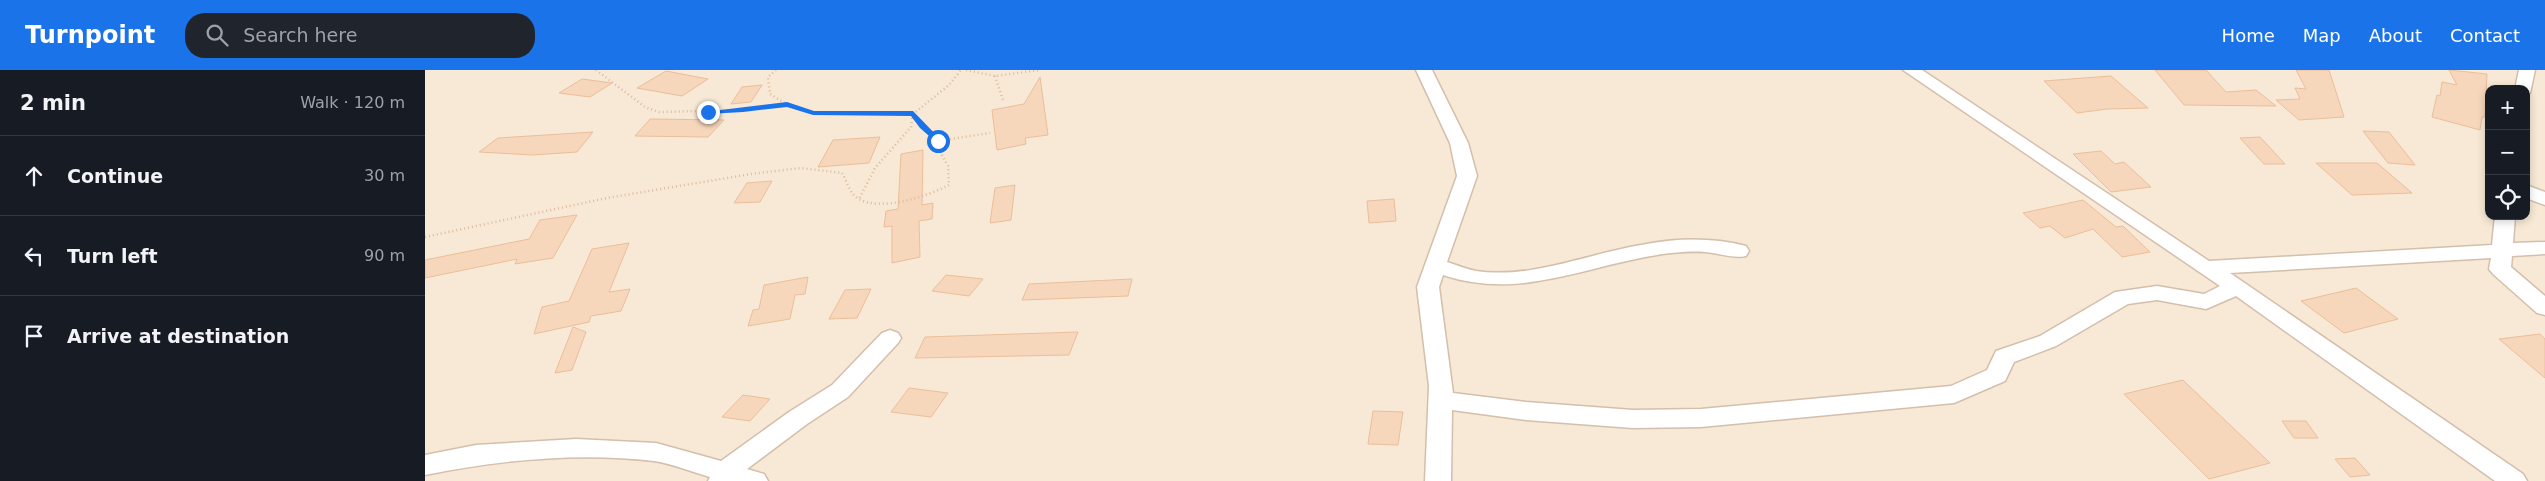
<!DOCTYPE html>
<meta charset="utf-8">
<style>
body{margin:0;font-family:"DejaVu Sans",sans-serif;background:#20242c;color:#f1f3f6}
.controls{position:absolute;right:15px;top:15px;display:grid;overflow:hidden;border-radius:10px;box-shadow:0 2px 8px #0003}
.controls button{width:45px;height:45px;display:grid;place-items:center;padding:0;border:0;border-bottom:1px solid #363941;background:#171b24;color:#f1f3f6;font:25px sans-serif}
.stop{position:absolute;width:15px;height:15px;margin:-11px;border:4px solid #1a73e8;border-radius:50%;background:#fff}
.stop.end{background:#1a73e8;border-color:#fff;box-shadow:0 1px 5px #0008}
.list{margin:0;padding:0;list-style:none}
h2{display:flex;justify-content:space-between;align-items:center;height:65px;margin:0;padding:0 20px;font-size:21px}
h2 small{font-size:16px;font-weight:400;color:#9ea1a6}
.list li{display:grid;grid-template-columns:32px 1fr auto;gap:15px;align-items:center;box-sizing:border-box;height:80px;padding:0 20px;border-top:1px solid #363941}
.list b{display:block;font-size:19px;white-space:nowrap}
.list em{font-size:16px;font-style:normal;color:#9ea1a6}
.icon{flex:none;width:28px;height:28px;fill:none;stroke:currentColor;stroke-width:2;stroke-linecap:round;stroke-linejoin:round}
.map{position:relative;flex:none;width:2120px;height:411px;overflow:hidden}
header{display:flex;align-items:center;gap:30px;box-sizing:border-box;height:70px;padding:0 25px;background:#1a73e8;color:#fff}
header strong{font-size:24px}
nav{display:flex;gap:28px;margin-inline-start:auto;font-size:18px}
.search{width:350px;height:45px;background:#20242c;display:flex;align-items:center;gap:12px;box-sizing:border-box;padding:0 18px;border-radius:20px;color:#9ea1a6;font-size:19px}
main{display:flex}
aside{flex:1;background:#171b24}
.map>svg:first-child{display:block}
.residential{fill:#f7e9d5;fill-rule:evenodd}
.building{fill:#f7d7bc;stroke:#ebbe9a}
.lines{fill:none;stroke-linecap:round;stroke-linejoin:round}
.street-casing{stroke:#d3bfab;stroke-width:3}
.path{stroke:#ddba9e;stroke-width:2.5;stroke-dasharray:1 3;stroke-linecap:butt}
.street{fill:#fff;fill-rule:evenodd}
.route{fill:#1a73e8}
</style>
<header>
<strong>Turnpoint</strong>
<div class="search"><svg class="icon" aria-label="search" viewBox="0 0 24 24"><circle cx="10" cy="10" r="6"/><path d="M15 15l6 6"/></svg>Search here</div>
<nav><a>Home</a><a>Map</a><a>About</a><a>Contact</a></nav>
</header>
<main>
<aside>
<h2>2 min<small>Walk · 120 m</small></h2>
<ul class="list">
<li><svg class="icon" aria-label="ahead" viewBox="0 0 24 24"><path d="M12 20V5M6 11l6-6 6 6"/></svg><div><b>Continue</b></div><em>30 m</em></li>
<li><svg class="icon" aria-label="left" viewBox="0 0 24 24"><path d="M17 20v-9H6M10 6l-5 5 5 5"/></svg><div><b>Turn left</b></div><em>90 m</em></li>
<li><svg class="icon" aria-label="arrive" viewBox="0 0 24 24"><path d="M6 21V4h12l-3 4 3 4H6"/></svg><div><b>Arrive at destination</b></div></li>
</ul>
</aside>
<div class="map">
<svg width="2120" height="411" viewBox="0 0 2120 411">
<rect width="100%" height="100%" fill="#fef7e7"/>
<path class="residential" d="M0 0H2120V411H0ZM2064 19H2101V146H2064Z"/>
<g class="building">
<polygon points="1730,0 1781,0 1801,22 1831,20 1851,36 1759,35"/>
<polygon points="1871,0 1904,0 1919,47 1874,50 1851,30 1875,29 1870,18 1881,19"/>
<polygon points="2024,0 2062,4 2060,47 2057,47 2055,60 2007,47 2012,25 2015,26 2017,12 2032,15"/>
<polygon points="241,1 283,9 257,26 212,18"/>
<polygon points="1686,6 1723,38 1682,39 1652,43 1619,11"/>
<polygon points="615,7 623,65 600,68 601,74 572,80 567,40 599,34"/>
<polygon points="157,9 187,13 165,27 134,23"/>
<polygon points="337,15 326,32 306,34 317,17"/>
<polygon points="225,49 299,50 283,67 210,66"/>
<polygon points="1938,61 1964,62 1990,95 1963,93"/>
<polygon points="168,62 152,82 107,85 54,82 73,68"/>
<polygon points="455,67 444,93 393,97 408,70"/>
<polygon points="1835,67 1860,94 1839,94 1815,68"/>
<polygon points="498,80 497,135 508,133 507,149 494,151 495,187 467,193 467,156 459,157 461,141 473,139 476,84"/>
<polygon points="1676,81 1690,94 1699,92 1726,117 1686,122 1648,84"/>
<polygon points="1891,93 1952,93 1987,123 1927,125"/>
<polygon points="347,111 335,132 309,133 322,113"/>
<polygon points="590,115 586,150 565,153 570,118"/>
<polygon points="969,129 971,151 944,153 942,131"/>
<polygon points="1658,130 1691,157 1698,156 1725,182 1697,187 1668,159 1640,168 1625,156 1615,158 1598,143"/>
<polygon points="152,145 128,188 90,194 92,189 0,208 0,190 104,169 115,150"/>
<polygon points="204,173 184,222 205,219 196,241 166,246 164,252 109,264 117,237 144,231 167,179"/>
<polygon points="521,205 558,209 544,226 507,221"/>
<polygon points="383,207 380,224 370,225 365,249 323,256 328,240 334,239 339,215"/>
<polygon points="707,209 703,226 597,230 604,214"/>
<polygon points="1931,218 1973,249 1919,263 1876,231"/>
<polygon points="446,219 432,248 404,249 420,220"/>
<polygon points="148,257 161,262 147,300 130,303"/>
<polygon points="653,262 644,285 490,288 500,267"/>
<polygon points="2115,264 2120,269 2120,308 2074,269"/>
<polygon points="1758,310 1762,314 1845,393 1784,409 1699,324"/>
<polygon points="484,318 523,323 506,347 466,342"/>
<polygon points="318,325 345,329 325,351 297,347"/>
<polygon points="948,341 978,342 973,375 943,374"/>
<polygon points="1857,351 1881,351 1893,368 1869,368"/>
<polygon points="1930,388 1945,405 1925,407 1910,389"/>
</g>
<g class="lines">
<defs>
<g id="street">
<path d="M991 0H1007L1043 73 1052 106 1022 192C1032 195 1041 199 1051 201 1107 209 1162 184 1216 175 1251 168 1286 167 1321 176L1324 181 1321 186C1308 189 1294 183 1280 182 1269 181 1257 182 1246 183 1167 192 1098 232 1018 205L1014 217 1028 323 1101 332 1208 340 1276 339 1526 316 1562 300 1571 281 1615 266 1690 222 1732 216 1779 224 1795 216 1478 0H1497L1784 191 2067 175 2070 146H2090L2088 173 2120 172V184L2087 186 2086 197 2120 226V245L2112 243 2068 204 2064 199 2066 188 1805 203 2098 404 2102 411H2070L1811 226 1781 239 1732 230 1703 234 1631 276 1589 292 1580 311 1529 333 1276 357 1208 358 1101 350 1027 340 1026 411H1000L1004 316 992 217 1032 106 1025 73Z"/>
<polygon points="2094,0 2110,0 2105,23 2101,24 2101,19 2090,19"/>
<polygon points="2101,115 2120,122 2120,135 2101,128"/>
<path d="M465 260 473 263 476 268 473 273 423 327 382 354 322 399 339 404 343 411H283L285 407C267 402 248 394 229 391 154 382 74 390 0 405V385L51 375 151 369 231 373 296 391 364 342 407 315 457 263Z"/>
</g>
</defs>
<use href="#street" class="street-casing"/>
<g class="path">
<polyline points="171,0 220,37 234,42 318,40 362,35 388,43 488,44 486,57 450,98 434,129"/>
<polyline points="351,0 343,7 345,24 361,34"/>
<polyline points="541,0 570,6 615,0"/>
<polyline points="570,6 578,30"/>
<polyline points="513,71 565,63"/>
<path d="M0 167 182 128 326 104 376 98 417 103C422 111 425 125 434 129 456 142 503 126 524 115L523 96 514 80 513 71 488 44 524 15 536 0"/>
</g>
<use href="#street" class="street"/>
</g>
<polygon class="route" points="362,32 389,41 488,41 517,71 511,72 495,58 486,46 388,45 362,37 318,42 283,44 279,42"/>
</svg>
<div class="controls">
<button>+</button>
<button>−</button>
<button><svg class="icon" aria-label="locate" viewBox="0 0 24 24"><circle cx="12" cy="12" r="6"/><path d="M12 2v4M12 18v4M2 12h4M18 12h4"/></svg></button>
</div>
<div class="stop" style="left:513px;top:71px"></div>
<div class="stop end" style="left:283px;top:42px"></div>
</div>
</main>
